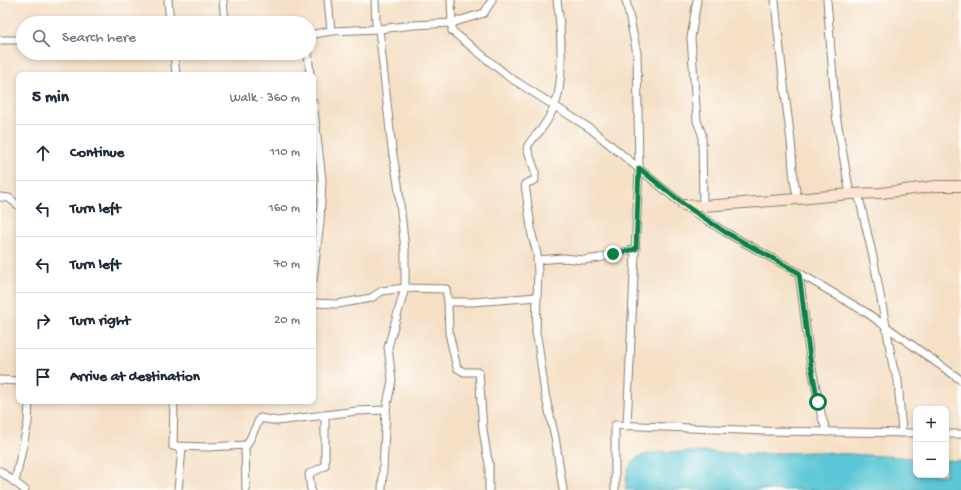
<!DOCTYPE html>
<meta charset="utf-8">
<style>
body{margin:0;font-family:"Gochi Hand",sans-serif;background:#f6f6f7;color:#1f2937}
.controls{position:absolute;right:12px;bottom:12px;display:grid;overflow:hidden;border-radius:8px;box-shadow:0 2px 6px #0003}
.controls button{width:36px;height:36px;display:grid;place-items:center;padding:0;border:0;border-bottom:1px solid #e0e1e3;background:#fff;color:#1f2937;font:20px sans-serif}
.stop{position:absolute;width:12px;height:12px;margin:-9px;border:3px solid #0b8043;border-radius:50%;background:#fff}
.stop.end{background:#0b8043;border-color:#fff;box-shadow:0 1px 4px #0008}
.list{margin:0;padding:0;list-style:none}
h2{display:flex;justify-content:space-between;align-items:center;height:52px;margin:0;padding:0 16px;font-size:17px}
h2 small{font-size:13px;font-weight:400;color:#747a83}
.list li{display:grid;grid-template-columns:26px 1fr auto;gap:12px;align-items:center;box-sizing:border-box;height:56px;padding:0 16px;border-top:1px solid #e0e1e3}
.list b{display:block;font-size:15px;white-space:nowrap}
.list em{font-size:13px;font-style:normal;color:#747a83}
.icon{flex:none;width:22px;height:22px;fill:none;stroke:currentColor;stroke-width:2;stroke-linecap:round;stroke-linejoin:round}
.map{position:relative;flex:none;width:961px;height:490px;overflow:hidden}
.search{position:absolute;background:#fff;box-shadow:0 2px 6px #0003;left:16px;top:16px;width:300px;height:44px;display:flex;align-items:center;gap:10px;box-sizing:border-box;padding:0 14px;border-radius:22px;color:#747a83;font-size:15px}
.panel{position:absolute;background:#fff;box-shadow:0 2px 6px #0003;left:16px;top:72px;width:300px;height:332px;border-radius:8px}
.map>svg:first-child{display:block}
.water{fill:#5cc7d6;stroke:#3c7279}
.lines{fill:none;stroke-linecap:round;stroke-linejoin:round}
.street-casing{stroke:#887e71;stroke-width:9}
.secondary-casing{stroke:#887e71;stroke-width:12}
.street{stroke:#fff;stroke-width:7}
.secondary{stroke:#fde4d1;stroke-width:10}
.route{stroke:#0b8043;stroke-width:5}
</style>
<div class="map">
<svg width="961" height="490" viewBox="0 0 961 490">
<rect width="100%" height="100%" fill="#fdfcf7"/>
<filter id="ink" filterUnits="userSpaceOnUse"><feTurbulence type="fractalNoise" baseFrequency=".025" numOctaves="2"/><feDisplacementMap in="SourceGraphic" scale="8" xChannelSelector="R" yChannelSelector="G"/><feConvolveMatrix kernelMatrix="1 2 1 2 8 2 1 2 1" color-interpolation-filters="sRGB"/></filter>
<filter id="wash" filterUnits="userSpaceOnUse"><feTurbulence type="fractalNoise" baseFrequency=".012" numOctaves="4" result="noise"/><feDisplacementMap in="SourceGraphic" scale="16" xChannelSelector="R" yChannelSelector="G"/><feGaussianBlur stdDeviation="0.9" result="paint"/><feColorMatrix in="noise" values="0 0 0 0 0 0 0 0 0 0 0 0 0 0 0 0 0 1.4 0 .05"/><feComposite in="paint" operator="in"/></filter>
<g filter="url(#wash)">
<rect width="100%" height="100%" fill="#f5e0c6"/>
<path class="water" d="M662 452H704L758 454 816 452 916 458V475H946V460L961 461V490H626C626 460 634 455 662 452Z"/>
</g>
<g filter="url(#ink)">
<g class="lines">
<defs>
<g id="street">
<polyline points="168,0 170,23"/>
<polyline points="223,0 225,23"/>
<polyline points="328,0 331,31"/>
<polyline points="375,0 376,24 379,29 392,149 398,184 405,250 405,288 388,347 392,380 386,410 382,490"/>
<polyline points="451,0 452,23 484,13 492,0"/>
<polyline points="626,0 637,53 639,168 627,426"/>
<polyline points="697,0 691,38 697,121 702,134 703,206"/>
<path d="M775 0C779 47 785 94 791 141 793 161 792 180 798 199"/>
<polyline points="827,0 836,115 850,194"/>
<polyline points="309,35 331,31 379,29 414,25 452,23 452,31 509,77 591,129 683,205 725,232 806,277 867,313 961,380"/>
<polyline points="0,40 23,40"/>
<polyline points="174,53 176,75"/>
<polyline points="308,53 310,75"/>
<polyline points="313,102 322,180 320,222 313,280"/>
<polyline points="858,193 873,257 886,326 893,367 898,380 902,433"/>
<polyline points="0,197 9,198 19,206"/>
<polyline points="537,260 563,258 584,260 599,258 636,249"/>
<polyline points="799,273 810,359 822,418 827,432"/>
<path d="M537 297 538 274 537 254 532 235 525 184 535 180V171L527 148C530 140 535 137 540 131 545 124 551 115 554 107 565 85 561 25 557 0"/>
<polyline points="448,302 449,333 457,368 464,372 479,372 483,430 487,455 489,463 489,490"/>
<polyline points="313,303 338,304 371,298 382,291 405,288 446,289 448,302 473,302 537,297 536,333 538,342 545,394 555,437 563,490"/>
<polyline points="0,380 19,381"/>
<polyline points="174,401 173,446 182,449 178,490"/>
<polyline points="946,434 961,434"/>
<polyline points="173,446 208,447 247,445 260,418 277,421 357,411 386,410"/>
<polyline points="245,446 246,490"/>
<polyline points="0,471 25,490"/>
<polyline points="15,482 28,422 29,401"/>
<polyline points="311,490 309,474 325,466 325,415"/>
<polyline points="615,490 615,425 765,431 916,433"/>
</g>
<polyline id="secondary" points="683,205 703,206 798,199 850,194 881,193 937,186 961,186"/>
</defs>
<use href="#street" class="street-casing"/>
<use href="#secondary" class="secondary-casing"/>
<use href="#street" class="street"/>
<use href="#secondary" class="secondary"/>
</g>
</g>
<g class="lines" filter="url(#ink)">
<polyline class="route" points="613,254 636,249 639,168 683,204 725,232 799,273 810,359 818,402"/>
</g>
</svg>
<div class="controls">
<button>+</button>
<button>−</button>
</div>
<div class="stop" style="left:818px;top:402px"></div>
<div class="stop end" style="left:613px;top:254px"></div>
<div class="search"><svg class="icon" aria-label="search" viewBox="0 0 24 24"><circle cx="10" cy="10" r="6"/><path d="M15 15l6 6"/></svg>Search here</div>
<section class="panel">
<h2>5 min<small>Walk · 360 m</small></h2>
<ul class="list">
<li><svg class="icon" aria-label="ahead" viewBox="0 0 24 24"><path d="M12 20V5M6 11l6-6 6 6"/></svg><div><b>Continue</b></div><em>110 m</em></li>
<li><svg class="icon" aria-label="left" viewBox="0 0 24 24"><path d="M17 20v-9H6M10 6l-5 5 5 5"/></svg><div><b>Turn left</b></div><em>160 m</em></li>
<li><svg class="icon" aria-label="left" viewBox="0 0 24 24"><path d="M17 20v-9H6M10 6l-5 5 5 5"/></svg><div><b>Turn left</b></div><em>70 m</em></li>
<li><svg class="icon" aria-label="right" viewBox="0 0 24 24"><path d="M7 20v-9h11M14 6l5 5-5 5"/></svg><div><b>Turn right</b></div><em>20 m</em></li>
<li><svg class="icon" aria-label="arrive" viewBox="0 0 24 24"><path d="M6 21V4h12l-3 4 3 4H6"/></svg><div><b>Arrive at destination</b></div></li>
</ul>
</section>
</div>
